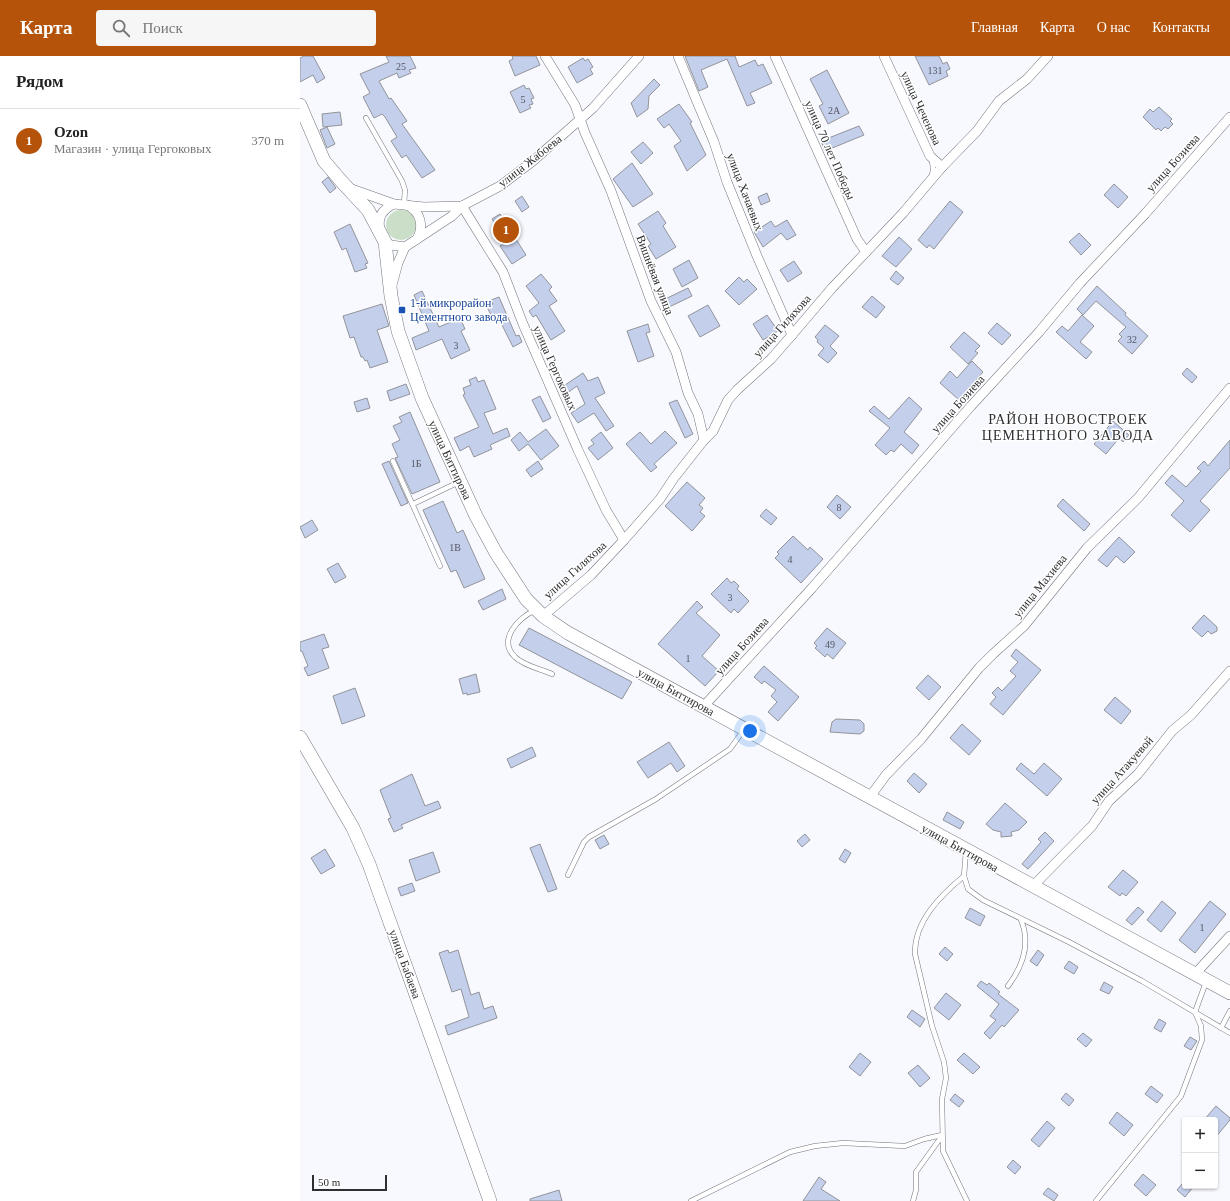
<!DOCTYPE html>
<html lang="ru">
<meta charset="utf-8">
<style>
body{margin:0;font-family:"Times New Roman",serif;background:#f6f6f6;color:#222}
.controls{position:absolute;right:12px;bottom:12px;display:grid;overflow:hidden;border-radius:4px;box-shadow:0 1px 3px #0004}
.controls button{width:36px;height:36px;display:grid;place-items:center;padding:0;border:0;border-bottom:1px solid #e0e0e0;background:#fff;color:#222;font:20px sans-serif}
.scale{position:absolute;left:12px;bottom:10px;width:75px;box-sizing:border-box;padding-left:4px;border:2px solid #2e2f31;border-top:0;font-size:11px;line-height:14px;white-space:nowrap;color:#2e2f31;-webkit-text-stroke:3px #fff;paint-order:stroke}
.you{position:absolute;left:450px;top:675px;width:14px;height:14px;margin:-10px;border:3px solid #fff;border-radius:50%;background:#1a73e8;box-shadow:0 0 0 6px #1a73e833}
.badge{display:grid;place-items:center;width:26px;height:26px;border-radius:50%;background:#b45309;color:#fff;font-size:13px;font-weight:700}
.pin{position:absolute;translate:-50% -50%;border:2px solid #fff;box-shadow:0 1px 4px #0006}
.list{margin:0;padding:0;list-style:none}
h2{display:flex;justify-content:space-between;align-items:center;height:52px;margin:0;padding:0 16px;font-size:17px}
h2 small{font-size:13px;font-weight:400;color:#767676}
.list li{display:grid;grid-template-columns:26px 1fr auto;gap:12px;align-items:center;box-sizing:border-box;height:64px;padding:0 16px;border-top:1px solid #e0e0e0}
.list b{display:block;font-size:15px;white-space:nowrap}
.list p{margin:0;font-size:13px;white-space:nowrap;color:#767676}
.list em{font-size:13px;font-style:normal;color:#767676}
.icon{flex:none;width:22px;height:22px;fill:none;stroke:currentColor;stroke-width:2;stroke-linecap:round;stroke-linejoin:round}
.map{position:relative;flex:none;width:930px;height:1145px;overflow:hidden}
header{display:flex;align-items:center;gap:24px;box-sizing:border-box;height:56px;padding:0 20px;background:#b45309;color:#fff}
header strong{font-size:19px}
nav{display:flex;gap:22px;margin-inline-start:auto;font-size:14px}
.search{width:280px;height:36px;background:#f6f6f6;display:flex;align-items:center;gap:10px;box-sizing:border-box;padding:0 14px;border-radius:4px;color:#767676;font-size:15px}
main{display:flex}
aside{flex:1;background:#fff}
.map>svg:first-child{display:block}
.green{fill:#cadec8}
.building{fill:#c4cfec;stroke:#929499}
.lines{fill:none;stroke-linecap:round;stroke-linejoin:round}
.lane-casing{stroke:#73757a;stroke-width:5.5}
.street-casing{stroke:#73757a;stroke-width:10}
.secondary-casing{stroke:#73757a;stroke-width:14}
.lane{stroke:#fff;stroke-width:4.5}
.street{stroke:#fff;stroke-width:9}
.secondary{stroke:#fff;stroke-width:13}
.transit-dot{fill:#1a4fb4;stroke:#fff;stroke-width:1.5}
.labels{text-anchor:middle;stroke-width:3;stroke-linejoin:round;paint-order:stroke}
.number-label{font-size:10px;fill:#545760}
.street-label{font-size:12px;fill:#2e2f31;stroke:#fff}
.transit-label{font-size:12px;fill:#164399;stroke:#fff;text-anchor:start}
.quarter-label{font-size:14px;letter-spacing:1px;fill:#2e2f31;stroke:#fff}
</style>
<header>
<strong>Карта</strong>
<div class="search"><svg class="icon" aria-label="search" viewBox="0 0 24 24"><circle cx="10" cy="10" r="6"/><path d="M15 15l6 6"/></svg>Поиск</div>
<nav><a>Главная</a><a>Карта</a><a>О нас</a><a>Контакты</a></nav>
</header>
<main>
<aside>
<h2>Рядом<small></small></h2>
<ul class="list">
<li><span class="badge">1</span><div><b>Ozon</b><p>Магазин · улица Гергоковых</p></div><em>370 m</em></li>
</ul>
</aside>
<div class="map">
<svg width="930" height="1145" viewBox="0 0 930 1145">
<rect width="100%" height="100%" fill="#f7f9ff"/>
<circle class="green" cx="101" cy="169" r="15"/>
<g class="building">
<polygon points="4,0 13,0 25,22 17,27 13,19 0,26 0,2"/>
<polygon points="86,0 110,0 116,12 109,14 111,17 99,22 97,17 79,25 89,43 91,42 107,65 102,68 135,114 122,122 106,99 102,102 91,85 97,81 85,61 82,58 74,62 63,41 70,37 60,18 89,6"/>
<polygon points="212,0 236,0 240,9 215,20 209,5 213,3"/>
<polygon points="385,0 435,0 439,11 455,4 458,10 463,8 472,27 450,37 455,47 447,50 427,3 401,14 408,31 399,35"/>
<polygon points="615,0 639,0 643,8 647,6 650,13 646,15 648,20 629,29"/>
<polygon points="283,2 285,5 288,3 293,11 290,13 293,18 277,27 268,11"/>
<polygon points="527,14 549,57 528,68 519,50 523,48 510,23"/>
<polygon points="354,23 360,29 349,40 348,53 337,61 331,47"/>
<polygon points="224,29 226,33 229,32 234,42 231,43 233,48 229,49 231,52 220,57 210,36"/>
<polygon points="379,48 392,66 390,67 406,99 387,115 374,90 381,85 369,68 364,72 357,63"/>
<polygon points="859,51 872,63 870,65 873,68 868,73 865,71 861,75 858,72 856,74 843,61 850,53 853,56"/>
<polygon points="40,56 42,69 23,71 22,58"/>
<polygon points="559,70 564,79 525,95 521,85"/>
<polygon points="27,71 35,88 27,92 20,74"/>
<polygon points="343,86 353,97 341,108 331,96"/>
<polygon points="332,107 353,138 333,151 313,123"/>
<polygon points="28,121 36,132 30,137 22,126"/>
<polygon points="814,128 828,141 818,152 804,139"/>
<polygon points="467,137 470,145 461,149 458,141"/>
<polygon points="222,140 229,151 222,156 215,145"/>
<polygon points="650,145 663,156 634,193 629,189 627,192 618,184"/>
<polygon points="358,155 366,167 363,170 376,191 356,203 348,190 351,188 338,168"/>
<polygon points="200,158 226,199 212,208 200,190 207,186 192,163"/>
<polygon points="487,164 496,179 487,184 481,177 463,191 454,176 471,165 475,171"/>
<polygon points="50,168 68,207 65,208 67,212 55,216 46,192 42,194 34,176"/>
<polygon points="779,177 791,189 781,199 769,186"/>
<polygon points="599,181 612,193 596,211 582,200"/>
<polygon points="389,204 398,222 382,231 373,213"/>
<polygon points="494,205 502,217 488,226 480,214"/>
<polygon points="596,215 604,222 598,229 590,223"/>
<polygon points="241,218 252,231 249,234 257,245 249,250 265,275 251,284 236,259 233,261 229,255 239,247 226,230"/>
<polygon points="439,221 444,226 447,223 457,233 439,249 425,235"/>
<polygon points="797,230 826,257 825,259 848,280 832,298 818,285 822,281 819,278 826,271 796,245 783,259 777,253"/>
<polygon points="388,232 392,240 365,253 361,245"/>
<polygon points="122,235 139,271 160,262 165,273 161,275 170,294 151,303 142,283 116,294 112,282 129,275 114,239"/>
<polygon points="572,240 585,251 576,262 562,251"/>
<polygon points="199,241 216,280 219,279 222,286 213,291 197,259 192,261 187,251 193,248 191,244"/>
<polygon points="82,248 89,270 77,274 88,306 70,312 67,304 65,305 63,301 61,301 54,281 50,282 43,260"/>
<polygon points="408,249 420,270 400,281 388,260"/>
<polygon points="467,259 478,275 463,284 453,268"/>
<polygon points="782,259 794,270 780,286 792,296 786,303 756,276 762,270 768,275"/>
<polygon points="697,267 711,279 702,289 688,277"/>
<polygon points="348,268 350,276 346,277 354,300 338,306 327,275"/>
<polygon points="525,269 539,280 530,290 537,297 528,307 518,299 524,292 517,286 518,284 515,281"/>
<polygon points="664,276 680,290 675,295 678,297 668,308 650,291"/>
<polygon points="672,305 683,316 659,344 640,327 650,315 657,322"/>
<polygon points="887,312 897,321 892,327 882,318"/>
<polygon points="283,317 288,325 298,321 305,337 295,342 314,370 306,375 294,357 278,367 271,357 285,348 277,330 263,340 259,333"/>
<polygon points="176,321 178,326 184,324 196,353 184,357 193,378 207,372 210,380 190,389 192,393 174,401 169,390 160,395 154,382 179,371 163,339 165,338 163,332 171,329 169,324"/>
<polygon points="106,328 110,338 90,345 87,335"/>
<polygon points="240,340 251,362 243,366 232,344"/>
<polygon points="609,341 622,353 604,376 619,389 612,398 601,388 594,396 591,394 586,399 575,389 590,372 569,355 574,350 589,363"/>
<polygon points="67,342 70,352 57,356 54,346"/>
<polygon points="377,344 393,378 385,382 369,347"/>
<polygon points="110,356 140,426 112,438 95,402 98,401 92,388 100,384 93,370 102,366 99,361"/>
<polygon points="813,365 829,379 823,386 819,382 806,398 794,388"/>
<polygon points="246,373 259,390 241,404 228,388 219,395 211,384 220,376 228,386"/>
<polygon points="365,375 377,387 354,408 357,411 351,416 326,388 340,376 351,388"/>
<polygon points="301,376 313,392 298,404 288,392 294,388 291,384"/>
<polygon points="930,384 930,412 900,445 910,454 890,476 871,459 884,445 865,427 872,419 886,431 901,415 897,412 904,405 908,410"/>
<polygon points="89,405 108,447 101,450 82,408"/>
<polygon points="238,405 243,413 231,421 226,414"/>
<polygon points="387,426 405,442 399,449 403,452 400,456 405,460 392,475 365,450"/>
<polygon points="537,439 551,451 540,463 527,451"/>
<polygon points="763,443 790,468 784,475 757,450"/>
<polygon points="143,445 157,477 163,474 185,523 164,532 156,514 151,516 123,454"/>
<polygon points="466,453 477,462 471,469 460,460"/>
<polygon points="12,464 18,474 5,482 0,471"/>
<polygon points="493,480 508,494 510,491 523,503 501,527 475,502 479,498 477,496"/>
<polygon points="819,481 835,496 824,507 816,500 807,511 798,504"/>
<polygon points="38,507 46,521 35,527 27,513"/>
<polygon points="427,522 431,527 434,525 439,530 437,533 449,545 438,557 434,553 431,557 411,538"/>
<polygon points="202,533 206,543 183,554 178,545"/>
<polygon points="397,545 403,551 396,557 420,579 402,600 419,615 405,630 358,588"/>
<polygon points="904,559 917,571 917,575 911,578 908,575 902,581 892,572"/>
<polygon points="229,572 332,626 322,643 219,589"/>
<polygon points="527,572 546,587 533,603 527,598 525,601 515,592 517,590 514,587"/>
<polygon points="24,578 29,591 22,593 29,612 8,620 4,612 8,610 2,595 0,595 0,586"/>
<polygon points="716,593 741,614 703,659 690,648 696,641 692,637 698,631 702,635 716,620 710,615 718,606 711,600"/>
<polygon points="464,610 499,641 478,665 468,656 477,646 471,640 476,634 464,625 462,628 454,621"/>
<polygon points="176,618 180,636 167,639 167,637 163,638 159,623"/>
<polygon points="628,619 641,631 629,644 616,632"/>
<polygon points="55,632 65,660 42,668 33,640"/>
<polygon points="815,641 831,655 821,668 804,654"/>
<polygon points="536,663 560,664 564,668 564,675 560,678 530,676 532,666"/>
<polygon points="662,668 681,685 669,699 650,682"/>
<polygon points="369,686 385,710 377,716 371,707 348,722 337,706"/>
<polygon points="232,691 236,700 211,712 207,703"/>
<polygon points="721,707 734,718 744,707 762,723 747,740 716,713"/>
<polygon points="614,717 627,728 619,737 607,725"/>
<polygon points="112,718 125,750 138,745 141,752 101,769 103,772 94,776 88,763 91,762 80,734"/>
<polygon points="705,747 727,766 719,774 711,776 712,780 701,781 701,776 693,774 686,768"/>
<polygon points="647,756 664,766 660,773 643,764"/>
<polygon points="745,776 754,785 728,813 722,808 741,786 738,783"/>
<polygon points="505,778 510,784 502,791 497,785"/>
<polygon points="304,779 309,788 300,793 295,784"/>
<polygon points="240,788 257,833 248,836 230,792"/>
<polygon points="25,793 35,810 21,818 11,802"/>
<polygon points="545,793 551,797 545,807 539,803"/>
<polygon points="133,796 140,816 116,825 109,804"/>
<polygon points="823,814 838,826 826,840 822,837 820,840 808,831"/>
<polygon points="112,827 115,835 101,840 98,832"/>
<polygon points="862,845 876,857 861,876 847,864"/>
<polygon points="910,845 926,858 895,897 879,884"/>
<polygon points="838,851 844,856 832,869 826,864"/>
<polygon points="670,852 685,860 680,870 665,862"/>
<polygon points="645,891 653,898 647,905 639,898"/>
<polygon points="148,894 149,897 158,894 171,939 179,936 184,953 193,950 197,962 148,979 145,970 169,961 161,933 152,936 139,897"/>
<polygon points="738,894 744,899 737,910 730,905"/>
<polygon points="769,905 778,911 774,918 764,912"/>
<polygon points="681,925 687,929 689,927 700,936 698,938 719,954 704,971 702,969 690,983 684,977 696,964 690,960 699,948 677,930"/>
<polygon points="804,926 813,931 809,938 800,934"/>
<polygon points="646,937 661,949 649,964 634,952"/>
<polygon points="612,954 625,963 620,971 607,961"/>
<polygon points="859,963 866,967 861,976 854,972"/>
<polygon points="783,977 792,984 786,991 777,983"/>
<polygon points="890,981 897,985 891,994 884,990"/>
<polygon points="560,997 571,1006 560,1020 549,1011"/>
<polygon points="664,997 680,1011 673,1018 657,1004"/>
<polygon points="618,1009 630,1022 620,1031 608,1017"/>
<polygon points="851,1030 863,1039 857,1047 845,1038"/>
<polygon points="766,1037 774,1044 769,1050 761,1043"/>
<polygon points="655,1038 664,1045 659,1051 650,1044"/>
<polygon points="916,1050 930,1062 930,1064 915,1082 915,1064 904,1064"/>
<polygon points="817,1056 833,1069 824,1080 809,1067"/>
<polygon points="747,1065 755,1072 739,1091 731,1084"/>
<polygon points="713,1104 721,1111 715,1118 707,1111"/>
<polygon points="843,1118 856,1129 846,1140 834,1129"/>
<polygon points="519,1121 526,1126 521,1133 540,1145 503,1145"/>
<polygon points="882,1128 885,1130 894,1130 885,1141 877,1134"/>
<polygon points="748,1132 758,1139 754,1145 743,1138"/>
<polygon points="259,1134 262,1145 230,1145 230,1143"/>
</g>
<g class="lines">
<defs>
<g id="lane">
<polyline points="66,62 102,125 105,134 104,148"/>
<polyline points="632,104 633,113 632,120"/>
<polyline points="93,405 140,510"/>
<polyline points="113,448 159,426"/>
<path d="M234 555C219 561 197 584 215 601 224 610 241 613 252 618"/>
<path d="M666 795 664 820C641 839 614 865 615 898L632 970 644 1006 646 1022 642 1043 643 1095 667 1145"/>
<polyline points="268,819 284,786 289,781 356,743 430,693 443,675"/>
<polyline points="664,820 668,833 683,844 769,886 842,925 930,977"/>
<path d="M708 930C723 910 731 888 721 864"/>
<polyline points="921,972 930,955"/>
<polyline points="391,1145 490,1096 515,1090 543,1087 605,1090 624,1083 642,1079"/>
<polyline points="613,1145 616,1134 616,1116 642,1080"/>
<polyline points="796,1145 881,1040 902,984 901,970 895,956 906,926"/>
</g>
<g id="street">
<polyline points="245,0 275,49 285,77 311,135 351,245 376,296 388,337 398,358 404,384"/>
<polyline points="378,0 414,86 427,126 457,200 492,279"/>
<polyline points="475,0 557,183 566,196"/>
<polyline points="584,0 630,100 642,111"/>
<polyline points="49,132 94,148 124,151 162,150 200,130 233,105 293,52 339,0"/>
<path d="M107 149C121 156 124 170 117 183"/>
<polyline points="162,150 203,216 223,268 278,394 306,454 324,484"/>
<path d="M80 173C77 161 83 153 94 148"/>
<polyline points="85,186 91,189 105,191"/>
<polyline points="92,229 98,207 105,191 152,160 162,150"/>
<polyline points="243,560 291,519 324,484 360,443 374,422 404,384 413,375 428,344 437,334 471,303 492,279 532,232 603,157 642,111 677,75 699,45 727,23 748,0"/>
<polyline points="403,651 512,532 671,350 739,276 780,227 845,158 930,61"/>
<polyline points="569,742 586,719 621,683 679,612 693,598 724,570 787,492 838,442 930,332"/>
<polyline points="732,831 792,770 809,745 838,718 872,675 891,659 930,615"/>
<polyline points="895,918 930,880"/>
</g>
<g id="secondary">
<polyline points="0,49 24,105 42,126 68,154 85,186 91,240 98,275 122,342 176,460 196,497 226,543 243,560 268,577 930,937"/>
<polyline points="0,681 53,772 69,808 190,1145"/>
</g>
</defs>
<use href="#lane" class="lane-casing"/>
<use href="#street" class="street-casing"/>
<use href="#secondary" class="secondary-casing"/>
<use href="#lane" class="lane"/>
<use href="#street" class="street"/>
<use href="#secondary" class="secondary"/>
</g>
<rect class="transit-dot" x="98" y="250" width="8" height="8" rx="2"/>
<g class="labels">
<g class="number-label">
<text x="101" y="14">25</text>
<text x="635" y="18">131</text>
<text x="223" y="47">5</text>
<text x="534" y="58">2А</text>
<text x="832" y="287">32</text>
<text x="156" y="293">3</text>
<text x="116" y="411">1Б</text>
<text x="539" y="455">8</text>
<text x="155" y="495">1В</text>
<text x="490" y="507">4</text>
<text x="430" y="545">3</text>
<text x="530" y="592">49</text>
<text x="388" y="606">1</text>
<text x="902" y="875">1</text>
</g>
<g class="street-label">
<text transform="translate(621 52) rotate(65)" y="4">улица Чеченова</text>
<text transform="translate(530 94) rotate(66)" y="4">улица 70 лет Победы</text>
<text transform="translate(230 105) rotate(-38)" y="4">улица Жабоева</text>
<text transform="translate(873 107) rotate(-48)" y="4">улица Бозиева</text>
<text transform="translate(445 136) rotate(69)" y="4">улица Хачаевых</text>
<text transform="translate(355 219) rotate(69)" y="4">Вишнёвая улица</text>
<text transform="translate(482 270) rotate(-48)" y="4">улица Гиляхова</text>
<text transform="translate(255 312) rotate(66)" y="4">улица Гергоковых</text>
<text transform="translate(658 348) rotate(-48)" y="4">улица Бозиева</text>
<text transform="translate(150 404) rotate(65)" y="4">улица Биттирова</text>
<text transform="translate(275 514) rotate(-42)" y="4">улица Гиляхова</text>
<text transform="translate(740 530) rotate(-51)" y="4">улица Махиева</text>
<text transform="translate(442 590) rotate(-48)" y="4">улица Бозиева</text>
<text transform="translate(376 636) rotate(29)" y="4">улица Биттирова</text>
<text transform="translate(822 714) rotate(-48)" y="4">улица Атакуевой</text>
<text transform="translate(660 792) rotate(29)" y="4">улица Биттирова</text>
<text transform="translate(105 908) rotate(70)" y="4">улица Бабаева</text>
</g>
<g class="transit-label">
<text x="110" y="251">1-й микрорайон<tspan x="110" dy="14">Цементного завода</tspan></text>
</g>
<g class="quarter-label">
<text x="768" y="368">РАЙОН НОВОСТРОЕК<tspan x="768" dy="16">ЦЕМЕНТНОГО ЗАВОДА</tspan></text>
</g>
</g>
</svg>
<div class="controls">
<button>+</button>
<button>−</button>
</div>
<div class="scale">50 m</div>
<div class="you"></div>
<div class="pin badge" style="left:206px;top:174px">1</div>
</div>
</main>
